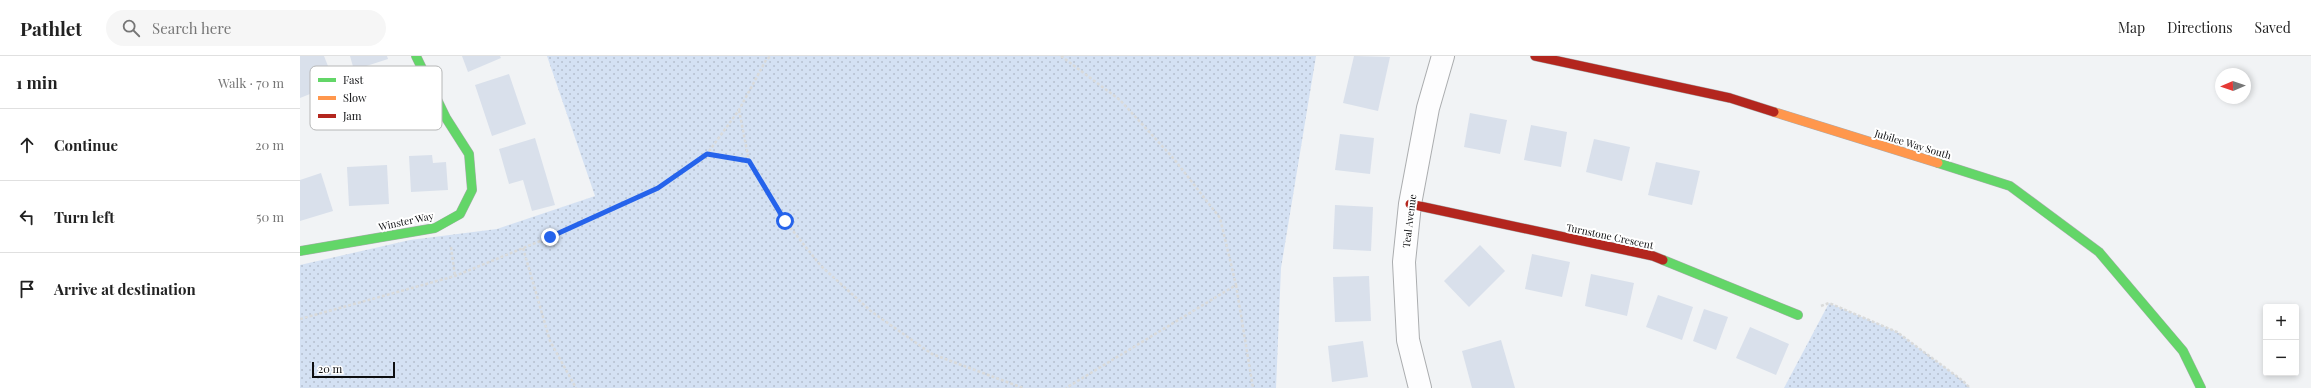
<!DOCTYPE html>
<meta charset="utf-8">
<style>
body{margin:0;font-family:"Playfair Display",serif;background:#f6f6f6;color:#222}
.controls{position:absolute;right:12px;bottom:12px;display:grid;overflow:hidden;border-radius:4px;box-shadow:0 2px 6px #0003}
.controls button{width:36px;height:36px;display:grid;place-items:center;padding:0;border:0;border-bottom:1px solid #e0e0e0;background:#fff;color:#222;font:20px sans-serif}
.compass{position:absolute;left:1915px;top:12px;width:36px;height:36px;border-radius:50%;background:#fff;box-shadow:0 2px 6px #0003;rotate:268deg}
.scale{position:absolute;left:12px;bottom:10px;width:83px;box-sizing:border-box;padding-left:4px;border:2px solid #0d0e10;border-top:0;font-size:11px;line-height:14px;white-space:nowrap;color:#0d0e10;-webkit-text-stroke:3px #fff;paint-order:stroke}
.stop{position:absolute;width:12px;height:12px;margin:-9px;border:3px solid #2563eb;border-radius:50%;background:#fff}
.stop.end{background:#2563eb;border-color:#fff;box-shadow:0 1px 4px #0008}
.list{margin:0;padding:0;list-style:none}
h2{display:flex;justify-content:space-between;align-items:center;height:52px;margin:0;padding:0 16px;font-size:17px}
h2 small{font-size:13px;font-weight:400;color:#767676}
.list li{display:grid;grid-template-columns:26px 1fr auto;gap:12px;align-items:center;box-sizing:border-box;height:72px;padding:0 16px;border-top:1px solid #e0e0e0}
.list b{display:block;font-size:15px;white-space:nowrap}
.list em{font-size:13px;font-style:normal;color:#767676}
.icon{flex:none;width:22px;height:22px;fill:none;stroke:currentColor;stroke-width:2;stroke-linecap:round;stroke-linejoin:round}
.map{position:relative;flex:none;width:2011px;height:332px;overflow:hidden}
header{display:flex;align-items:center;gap:24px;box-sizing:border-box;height:56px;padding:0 20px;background:#fff;border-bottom:1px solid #e0e0e0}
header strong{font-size:19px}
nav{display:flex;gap:22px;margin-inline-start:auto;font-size:14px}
.search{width:280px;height:36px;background:#f6f6f6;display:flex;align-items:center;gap:10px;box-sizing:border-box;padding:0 14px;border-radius:22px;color:#767676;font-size:15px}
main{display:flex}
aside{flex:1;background:#fff}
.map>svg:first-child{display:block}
.park{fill:url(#park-dots)}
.building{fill:#d9e0eb}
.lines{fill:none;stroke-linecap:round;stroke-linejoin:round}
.street-casing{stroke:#abadaf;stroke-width:24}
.fast-casing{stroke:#abadaf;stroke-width:10}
.slow-casing{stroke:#abadaf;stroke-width:10}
.jam-casing{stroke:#abadaf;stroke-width:10}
.path{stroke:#d9dada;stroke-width:2.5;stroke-dasharray:3 2;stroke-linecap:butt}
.street{stroke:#fdfdfe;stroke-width:22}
.fast{stroke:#63d668;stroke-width:9}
.slow{stroke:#ff974d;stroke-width:9}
.jam{stroke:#b3261e;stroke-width:9}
.route{stroke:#2563eb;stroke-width:5}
.labels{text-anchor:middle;stroke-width:4;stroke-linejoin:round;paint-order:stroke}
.street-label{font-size:10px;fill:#0d0e10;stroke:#fff}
.key{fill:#fff;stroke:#b6b7b7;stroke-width:1}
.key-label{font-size:11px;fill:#0d0e10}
</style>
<header>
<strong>Pathlet</strong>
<div class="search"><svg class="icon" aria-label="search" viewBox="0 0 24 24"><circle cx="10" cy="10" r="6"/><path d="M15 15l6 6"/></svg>Search here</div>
<nav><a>Map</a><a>Directions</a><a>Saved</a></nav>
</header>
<main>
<aside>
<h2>1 min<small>Walk · 70 m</small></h2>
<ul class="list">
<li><svg class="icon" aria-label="ahead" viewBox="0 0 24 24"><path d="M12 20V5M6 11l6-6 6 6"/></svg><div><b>Continue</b></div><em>20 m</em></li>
<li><svg class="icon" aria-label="left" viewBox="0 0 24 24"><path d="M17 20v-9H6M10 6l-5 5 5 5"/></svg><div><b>Turn left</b></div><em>50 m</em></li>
<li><svg class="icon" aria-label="arrive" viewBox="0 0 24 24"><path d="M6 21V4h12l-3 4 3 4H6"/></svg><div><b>Arrive at destination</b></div></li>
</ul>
</aside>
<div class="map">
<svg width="2011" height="332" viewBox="0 0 2011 332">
<defs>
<pattern id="park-dots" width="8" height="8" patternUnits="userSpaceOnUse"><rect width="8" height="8" fill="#d4e1f3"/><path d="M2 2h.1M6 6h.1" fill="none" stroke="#b5c0cf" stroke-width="1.8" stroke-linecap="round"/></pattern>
</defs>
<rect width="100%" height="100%" fill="#f1f3f5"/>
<g class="park">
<polygon points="247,0 1016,0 981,212 976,332 0,332 0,209 110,184 197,173 295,140"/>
<polygon points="1529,247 1597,276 1663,325 1670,332 1484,332"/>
</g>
<g class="building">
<polygon points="0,0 24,0 35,28 0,42"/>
<polygon points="50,0 87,0 88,3 54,14"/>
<polygon points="162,0 200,0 201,2 168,16"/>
<polygon points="1054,0 1090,1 1078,55 1043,47"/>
<polygon points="209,18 226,68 192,80 175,29"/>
<polygon points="1170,57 1207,64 1200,98 1164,91"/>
<polygon points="1231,69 1267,76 1261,111 1224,104"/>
<polygon points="1040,78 1074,82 1070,118 1035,114"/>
<polygon points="235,82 255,149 232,155 223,124 209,128 199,93"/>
<polygon points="1294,83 1330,91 1322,125 1286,116"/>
<polygon points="132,99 133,107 146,106 148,134 111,136 109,100"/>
<polygon points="1356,106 1400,115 1392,149 1348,139"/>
<polygon points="87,109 89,148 49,150 47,111"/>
<polygon points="21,117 33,155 0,165 0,124"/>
<polygon points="1035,149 1073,151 1071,195 1033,193"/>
<polygon points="1180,189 1205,215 1169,251 1144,225"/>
<polygon points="1232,198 1270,206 1262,241 1225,233"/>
<polygon points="1291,218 1334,227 1327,260 1285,250"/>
<polygon points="1069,220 1071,265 1035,266 1033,221"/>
<polygon points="1358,239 1393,251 1382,284 1346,271"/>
<polygon points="1404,253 1428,261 1416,294 1393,285"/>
<polygon points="1450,271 1489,288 1476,319 1436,302"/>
<polygon points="1201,284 1215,332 1172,332 1162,295"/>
<polygon points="1063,285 1068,321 1032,326 1028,290"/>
</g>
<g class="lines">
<defs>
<polyline id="street" points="1120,332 1108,284 1104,206 1110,148 1128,52 1143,0"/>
<g id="fast">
<polyline points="1638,107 1710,130 1799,196 1883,295 1901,332"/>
<polyline points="0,195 135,172 160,158 172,134 169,98 146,62 116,0"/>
<polyline points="1363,204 1498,259"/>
</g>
<polyline id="slow" points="1474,56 1638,107"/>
<g id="jam">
<polyline points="1235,0 1430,42 1474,56"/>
<polyline points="1110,148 1353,200 1363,204"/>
</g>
</defs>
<use href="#street" class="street-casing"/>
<use href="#fast" class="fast-casing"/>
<use href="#slow" class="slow-casing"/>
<use href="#jam" class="jam-casing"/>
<g class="path">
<polyline points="761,0 820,44 874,103 920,162 936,229 766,332"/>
<polyline points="439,54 449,105 485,165 521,210 572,256 632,298 723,332"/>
<polyline points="407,98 449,105"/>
<polyline points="151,191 155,220"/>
<polyline points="223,192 250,285 276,332"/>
<polyline points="936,229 953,332"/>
<polyline points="1521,250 1529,247 1597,276 1663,325 1670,332"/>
<polyline points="0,263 155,220 250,181 358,132 407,98 439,54 466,4 471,0"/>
</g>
<use href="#street" class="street"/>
<use href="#fast" class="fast"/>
<use href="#slow" class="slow"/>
<use href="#jam" class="jam"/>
</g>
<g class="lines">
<polyline class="route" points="250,181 358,132 407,98 449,105 485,165"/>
</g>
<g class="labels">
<g class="street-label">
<text transform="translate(1613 88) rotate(17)" y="4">Jubilee Way South</text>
<text transform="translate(106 165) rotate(-12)" y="4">Winster Way</text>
<text transform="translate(1109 165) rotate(-83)" y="4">Teal Avenue</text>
<text transform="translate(1310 180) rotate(12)" y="4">Turnstone Crescent</text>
</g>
</g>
<rect x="10" y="10" width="132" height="64" rx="6" class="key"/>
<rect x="18" y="22" width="18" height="4" fill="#63d668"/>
<rect x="18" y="40" width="18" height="4" fill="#ff974d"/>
<rect x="18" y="58" width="18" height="4" fill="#b3261e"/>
<g class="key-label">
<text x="43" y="28">Fast</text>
<text x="43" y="46">Slow</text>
<text x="43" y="64">Jam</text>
</g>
</svg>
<div class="controls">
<button>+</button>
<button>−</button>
</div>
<svg class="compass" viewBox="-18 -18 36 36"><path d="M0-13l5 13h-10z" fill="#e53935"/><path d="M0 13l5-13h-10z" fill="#767676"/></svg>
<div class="scale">20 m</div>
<div class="stop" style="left:485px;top:165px"></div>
<div class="stop end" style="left:250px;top:181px"></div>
</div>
</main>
